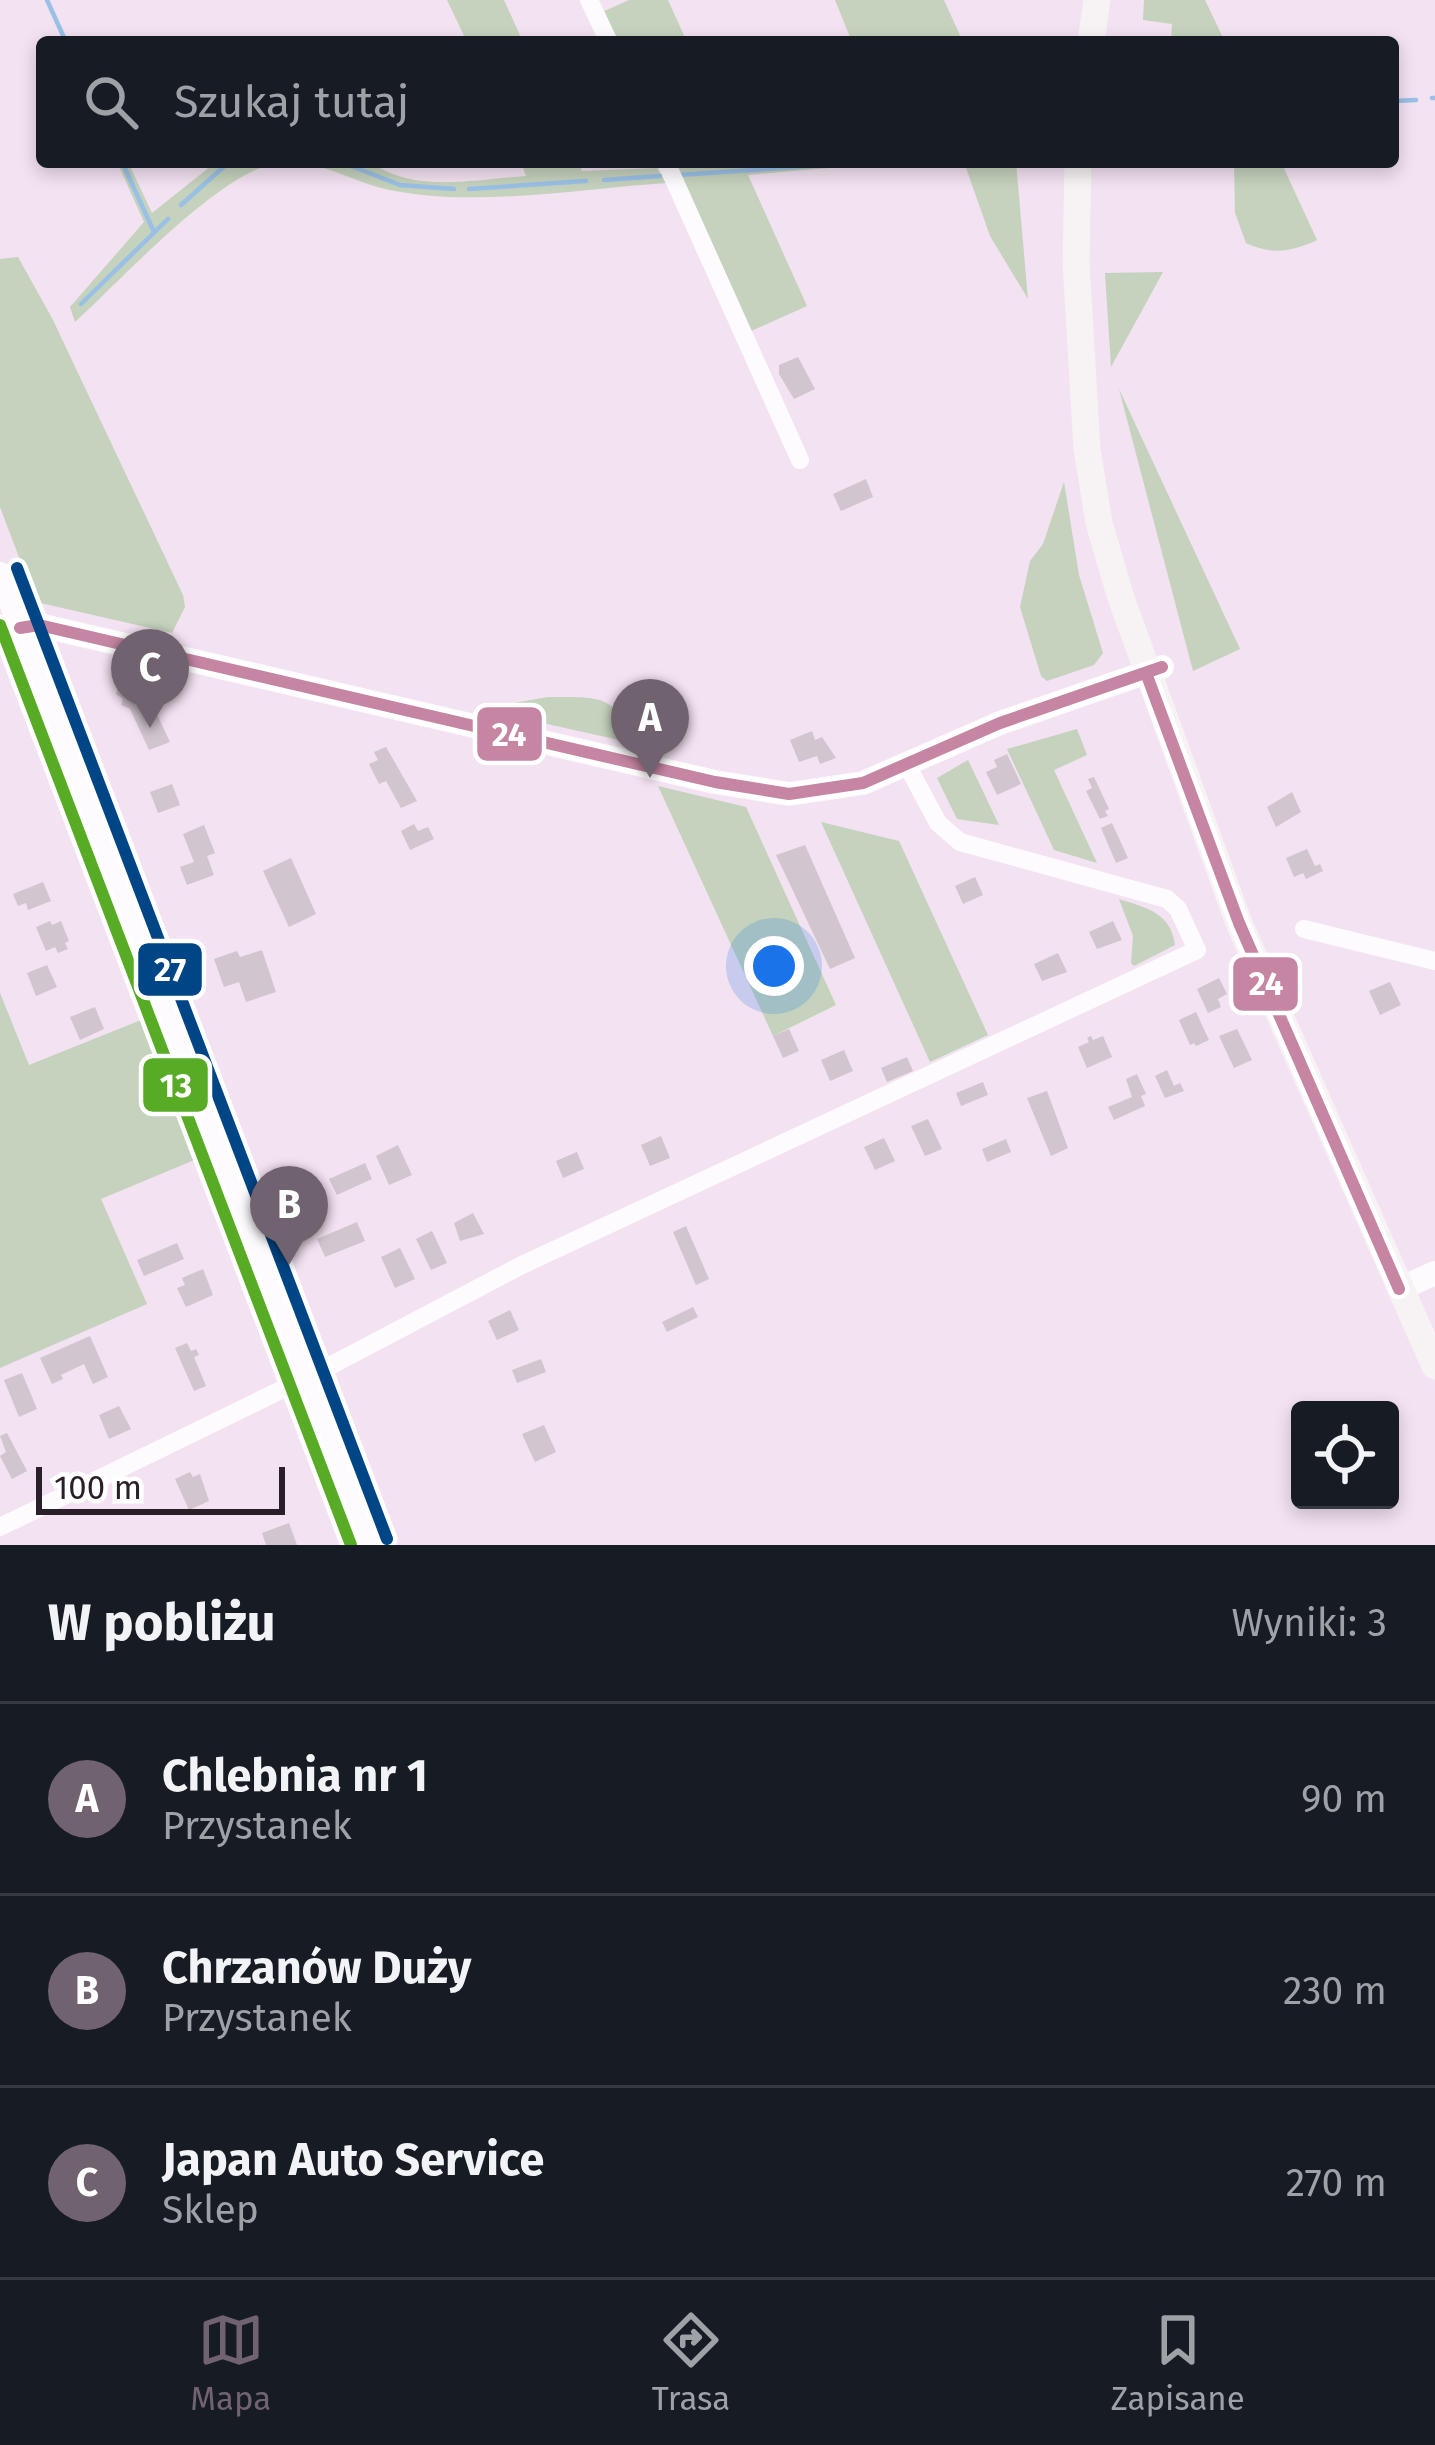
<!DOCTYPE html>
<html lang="pl">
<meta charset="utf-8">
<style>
body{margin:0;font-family:"Fira Sans",sans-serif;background:#20242c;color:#f1f3f6}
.controls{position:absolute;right:36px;bottom:36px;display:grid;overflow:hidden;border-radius:12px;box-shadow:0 6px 18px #0003}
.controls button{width:108px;height:108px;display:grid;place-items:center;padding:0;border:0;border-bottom:3px solid #363941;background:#171b24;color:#f1f3f6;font:60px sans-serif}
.scale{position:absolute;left:36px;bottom:30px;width:249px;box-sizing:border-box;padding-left:12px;border:6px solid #2a1f29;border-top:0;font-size:33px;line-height:42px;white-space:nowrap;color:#2a1f29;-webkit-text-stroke:9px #fff;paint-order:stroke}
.you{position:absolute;left:774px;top:966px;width:42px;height:42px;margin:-30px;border:9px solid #fff;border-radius:50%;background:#1a73e8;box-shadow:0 0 0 18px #1a73e833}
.badge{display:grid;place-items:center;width:78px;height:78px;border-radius:50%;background:#70636f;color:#fff;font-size:39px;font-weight:700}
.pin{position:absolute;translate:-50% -99px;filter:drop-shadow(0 3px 6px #0008)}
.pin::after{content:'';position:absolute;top:63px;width:42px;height:36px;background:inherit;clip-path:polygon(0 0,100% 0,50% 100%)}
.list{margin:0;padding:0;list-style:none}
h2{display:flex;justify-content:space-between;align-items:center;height:156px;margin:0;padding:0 48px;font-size:51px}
h2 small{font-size:39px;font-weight:400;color:#9ea1a6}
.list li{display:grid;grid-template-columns:78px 1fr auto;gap:36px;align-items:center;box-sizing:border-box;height:192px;padding:0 48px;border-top:3px solid #363941}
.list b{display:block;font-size:45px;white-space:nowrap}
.list p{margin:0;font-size:39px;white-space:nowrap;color:#9ea1a6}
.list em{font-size:39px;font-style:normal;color:#9ea1a6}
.icon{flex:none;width:66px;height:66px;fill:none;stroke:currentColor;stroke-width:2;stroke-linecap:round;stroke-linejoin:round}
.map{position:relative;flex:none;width:1435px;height:1545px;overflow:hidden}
.search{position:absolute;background:#171b24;box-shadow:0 6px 18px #0003;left:36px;right:36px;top:36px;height:132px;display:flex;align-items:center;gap:30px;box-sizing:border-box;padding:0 42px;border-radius:12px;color:#9ea1a6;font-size:45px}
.sheet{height:732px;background:#171b24}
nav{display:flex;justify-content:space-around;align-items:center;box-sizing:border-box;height:168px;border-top:3px solid #363941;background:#171b24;font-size:33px;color:#9ea1a6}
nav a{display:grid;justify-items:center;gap:6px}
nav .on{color:#70636f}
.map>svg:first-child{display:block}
.green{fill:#c5d2bd}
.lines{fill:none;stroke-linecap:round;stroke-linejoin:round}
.stream{stroke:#9ac0e6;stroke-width:4.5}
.building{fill:#d1c5d0}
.minor{stroke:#fdfbfd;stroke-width:18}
.tertiary{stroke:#fdfbfd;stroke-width:24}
.secondary{stroke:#f7f2f4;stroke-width:27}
.bus-1-casing{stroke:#fff;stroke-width:21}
.bus-2-casing{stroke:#fff;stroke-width:21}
.bus-3-casing{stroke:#fff;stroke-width:21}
.bus-1{stroke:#c585a3;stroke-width:12}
.bus-2{stroke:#58ab25;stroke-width:12}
.bus-3{stroke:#004586;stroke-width:12}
.line-badge{stroke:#fff;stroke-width:4.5}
.badge-label{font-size:33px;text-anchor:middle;font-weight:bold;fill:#fff}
</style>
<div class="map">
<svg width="1435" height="1545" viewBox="0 0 1435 1545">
<rect width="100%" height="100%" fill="#f3e2f1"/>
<g class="green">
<polygon points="447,0 504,0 523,42 467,42"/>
<polygon points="629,0 668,0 687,42 613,42 600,13"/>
<polygon points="835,0 944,0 963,42 852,42"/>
<polygon points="1144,0 1205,0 1225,42 1171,42 1172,24 1143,20"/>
<path d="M117 162H128L152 213 216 162H371C414 194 476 179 526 176L521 162H578L582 171 657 168 666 183C577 189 467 209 381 188 343 178 307 153 266 166 210 183 121 280 75 322L70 307 144 222Z"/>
<polygon points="670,162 899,162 748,175 807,306 747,333"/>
<polygon points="964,162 1016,162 1028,299 990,236"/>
<path d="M1234 162H1281L1317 240C1292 252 1271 255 1246 243L1235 213Z"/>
<polygon points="18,257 52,318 183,595 185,607 172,633 36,602 0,507 0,259"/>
<polygon points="1163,272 1111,367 1105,273"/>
<polygon points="1119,389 1240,649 1193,671"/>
<polygon points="1064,482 1079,575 1103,653 1094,665 1047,681 1041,676 1020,607 1030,561 1043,544"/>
<path d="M548 697C602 697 614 694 637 744L498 713 508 704Z"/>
<polygon points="1077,729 1087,755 1054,770 1097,863 1054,850 1007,749"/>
<polygon points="968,760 999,825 957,819 937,778"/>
<polygon points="658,786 746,807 836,1005 773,1036"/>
<polygon points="821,822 899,841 988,1035 930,1062"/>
<path d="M1119 899C1147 908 1171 913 1175 945L1134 966 1131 963 1133 936Z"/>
<polygon points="0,993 29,1065 156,1014 211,1153 101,1199 147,1304 0,1368"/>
</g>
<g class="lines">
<g class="stream">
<polyline points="47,0 66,42"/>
<polyline points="1432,98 1435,98"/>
<polyline points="1393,101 1416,100"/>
<polyline points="122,162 154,232"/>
<polyline points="341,162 400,185 454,189"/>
<polyline points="831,164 870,162"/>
<polyline points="679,175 810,166"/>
<polyline points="604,180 660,176"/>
<polyline points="469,189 586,181"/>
<polyline points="181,205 229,162"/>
<polyline points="81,304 168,219"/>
</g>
</g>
<g class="building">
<polygon points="798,357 815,389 794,399 779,374 779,365"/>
<polygon points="866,479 873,497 841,511 833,494"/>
<polygon points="123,673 139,676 170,742 149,750 130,709 121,705 123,699 116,694"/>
<polygon points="812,731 815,740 822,737 836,758 820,764 817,756 799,762 790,740"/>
<polygon points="386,747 417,801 401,808 386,781 379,784 369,764 378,760 374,752"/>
<polygon points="1007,754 1021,784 997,795 986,772 997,767 994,760"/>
<polygon points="1094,777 1109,809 1105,811 1108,816 1100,819 1086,791 1092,788 1088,779"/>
<polygon points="172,784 180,805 158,813 150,792"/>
<polygon points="1292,792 1301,812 1276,827 1267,807"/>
<polygon points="1112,823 1128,858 1116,863 1101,828"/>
<polygon points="414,824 418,831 428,827 434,839 410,850 401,831"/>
<polygon points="204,825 215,853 207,856 214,875 187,885 180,867 194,862 183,834"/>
<polygon points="805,845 855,958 830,969 776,855"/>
<polygon points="1307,849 1315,866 1320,864 1323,871 1306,879 1303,873 1294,877 1286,858"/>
<polygon points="291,858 316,914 289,927 263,871"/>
<polygon points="975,877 983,895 963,904 955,886"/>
<polygon points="43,882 51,901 28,910 26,903 18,906 13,894"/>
<polygon points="50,921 52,925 61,921 69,941 65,943 68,949 58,953 55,947 46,951 36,927"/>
<polygon points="1113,921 1122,940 1097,949 1089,932"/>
<polygon points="262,950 276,992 246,1002 239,982 224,987 214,959 237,951 240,957"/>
<polygon points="1058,953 1067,972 1042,981 1034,964"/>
<polygon points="47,965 57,987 36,996 27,973"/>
<polygon points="1219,978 1227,994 1218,999 1221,1007 1208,1013 1197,989"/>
<polygon points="1390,982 1401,1005 1380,1015 1369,991"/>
<polygon points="95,1007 104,1029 80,1040 70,1017"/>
<polygon points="1196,1012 1209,1040 1196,1046 1194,1043 1190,1045 1179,1020"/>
<polygon points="789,1029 799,1051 783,1058 773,1036"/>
<polygon points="1237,1029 1252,1060 1234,1068 1219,1036"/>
<polygon points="1091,1036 1093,1040 1103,1036 1112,1057 1087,1068 1078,1047 1089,1042 1087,1038"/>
<polygon points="844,1050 853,1071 830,1081 821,1060"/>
<polygon points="907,1057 913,1071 887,1082 881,1068"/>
<polygon points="1167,1070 1174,1086 1180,1083 1184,1091 1165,1098 1155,1076"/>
<polygon points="1137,1074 1146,1094 1141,1096 1145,1106 1114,1120 1108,1107 1132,1097 1126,1079"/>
<polygon points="983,1082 988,1095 961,1106 956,1093"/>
<polygon points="1047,1091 1068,1148 1051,1156 1027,1098"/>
<polygon points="928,1119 942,1149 925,1156 911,1126"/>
<polygon points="661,1136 670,1158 650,1166 641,1145"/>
<polygon points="884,1138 895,1161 875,1170 864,1147"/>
<polygon points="1006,1139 1011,1152 987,1162 982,1149"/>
<polygon points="398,1145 412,1175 389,1185 376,1156"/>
<polygon points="577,1152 584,1169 563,1178 556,1161"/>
<polygon points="365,1163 372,1179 337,1195 329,1179"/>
<polygon points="473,1213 484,1234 460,1241 454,1223"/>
<polygon points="357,1222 365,1241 325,1257 317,1239"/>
<polygon points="686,1226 709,1279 696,1285 673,1232"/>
<polygon points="432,1231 447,1263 431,1270 416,1239"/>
<polygon points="177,1243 184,1259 144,1276 137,1260"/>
<polygon points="400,1248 415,1279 395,1288 381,1257"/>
<polygon points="203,1269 213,1295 186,1307 177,1288 185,1285 182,1278"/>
<polygon points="693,1307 698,1317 667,1332 662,1322"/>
<polygon points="510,1310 519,1330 497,1340 488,1321"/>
<polygon points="90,1336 108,1377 93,1384 84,1364 61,1375 63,1379 52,1384 40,1358"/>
<polygon points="187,1343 191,1351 196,1349 199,1355 194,1357 206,1386 194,1391 175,1348"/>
<polygon points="541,1359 546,1372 517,1383 512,1370"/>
<polygon points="22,1373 37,1409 19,1417 4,1380"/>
<polygon points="119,1406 131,1429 109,1439 99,1415"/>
<polygon points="544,1425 556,1452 535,1462 522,1434"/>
<polygon points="7,1433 27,1471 12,1479 0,1456 6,1452 0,1436"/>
<polygon points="190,1472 193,1477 200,1474 209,1501 189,1510 175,1479"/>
<polygon points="289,1523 297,1545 266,1545 262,1533"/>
</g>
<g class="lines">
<g class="minor">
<polyline points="589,0 609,42"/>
<polyline points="666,162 800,460"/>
<polyline points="1304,929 1435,961"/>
<polyline points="0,1527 324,1369 520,1266 1197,950 1178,909 1167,899 960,842 938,823 907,765"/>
</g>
<g class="tertiary">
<polyline points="0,574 370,1545"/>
<polyline points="20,628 39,625 715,782 789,794 863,783 1000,723 1162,667"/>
<polyline points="1399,1289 1435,1273"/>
</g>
<g class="secondary">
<polyline points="1091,42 1097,0"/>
<polyline points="1078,162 1076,262 1087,449 1099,523 1121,598 1239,923 1435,1366"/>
</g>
<defs>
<g id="bus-1">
<polyline points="20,628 39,625 715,782 789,794 863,783 1000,723 1162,667"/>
<polyline points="1146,673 1239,923 1399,1289"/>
</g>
<polyline id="bus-2" points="0,625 351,1545"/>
<polyline id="bus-3" points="17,568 387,1539"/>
</defs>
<use href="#bus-1" class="bus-1-casing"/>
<use href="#bus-2" class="bus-2-casing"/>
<use href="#bus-3" class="bus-3-casing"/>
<use href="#bus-1" class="bus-1"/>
<use href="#bus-2" class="bus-2"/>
<use href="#bus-3" class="bus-3"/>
</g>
<g class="line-badge">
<rect x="475" y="705" width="69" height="58" rx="12" fill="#c585a3"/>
<rect x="136" y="941" width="68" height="57" rx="12" fill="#004586"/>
<rect x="1231" y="955" width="69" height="58" rx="12" fill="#c585a3"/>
<rect x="141" y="1056" width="69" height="58" rx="12" fill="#58ab25"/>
</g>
<g class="badge-label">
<text x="509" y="746">24</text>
<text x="170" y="981">27</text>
<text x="1266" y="995">24</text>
<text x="176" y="1097">13</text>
</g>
</svg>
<div class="controls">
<button><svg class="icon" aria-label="locate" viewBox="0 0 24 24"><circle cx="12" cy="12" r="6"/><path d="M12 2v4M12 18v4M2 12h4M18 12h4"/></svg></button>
</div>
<div class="scale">100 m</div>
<div class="you"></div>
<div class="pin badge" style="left:650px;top:778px">A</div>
<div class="pin badge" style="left:289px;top:1265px">B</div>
<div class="pin badge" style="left:150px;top:728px">C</div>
<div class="search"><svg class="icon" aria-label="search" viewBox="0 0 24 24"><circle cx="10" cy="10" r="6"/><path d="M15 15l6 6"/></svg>Szukaj tutaj</div>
</div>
<section class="sheet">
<h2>W pobliżu<small>Wyniki: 3</small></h2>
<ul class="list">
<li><span class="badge">A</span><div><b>Chlebnia nr 1</b><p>Przystanek</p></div><em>90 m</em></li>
<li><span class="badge">B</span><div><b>Chrzanów Duży</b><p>Przystanek</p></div><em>230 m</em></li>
<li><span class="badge">C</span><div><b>Japan Auto Service</b><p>Sklep</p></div><em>270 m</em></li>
</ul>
</section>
<nav>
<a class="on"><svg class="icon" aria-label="map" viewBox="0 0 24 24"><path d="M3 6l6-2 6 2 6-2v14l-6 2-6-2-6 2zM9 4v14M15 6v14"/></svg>Mapa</a>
<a><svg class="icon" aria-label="directions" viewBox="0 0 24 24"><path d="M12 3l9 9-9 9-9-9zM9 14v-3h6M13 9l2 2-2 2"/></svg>Trasa</a>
<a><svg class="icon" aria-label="saved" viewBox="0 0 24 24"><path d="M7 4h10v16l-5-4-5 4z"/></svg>Zapisane</a>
</nav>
